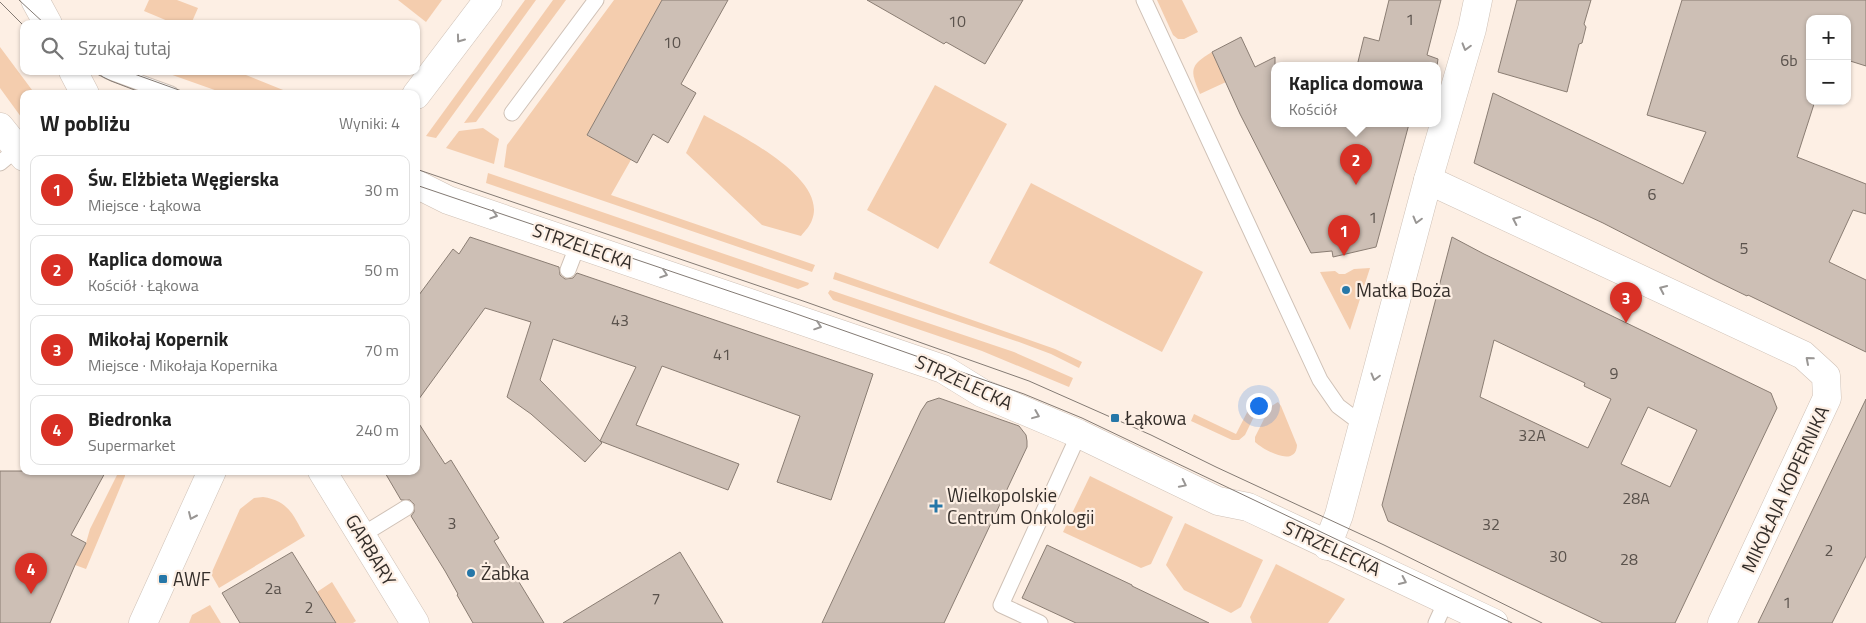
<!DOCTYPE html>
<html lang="pl">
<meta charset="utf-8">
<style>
body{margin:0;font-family:"Titillium Web",sans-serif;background:#f2f2f2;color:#222}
.controls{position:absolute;right:15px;top:15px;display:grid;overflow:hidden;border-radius:10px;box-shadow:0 1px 4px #0004}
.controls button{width:45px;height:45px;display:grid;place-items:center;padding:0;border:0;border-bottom:1px solid #e0e0e0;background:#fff;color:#222;font:25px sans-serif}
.you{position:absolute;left:1258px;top:405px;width:18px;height:18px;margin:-12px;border:4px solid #fff;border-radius:50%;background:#1a73e8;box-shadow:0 0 0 8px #1a73e833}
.badge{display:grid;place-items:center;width:32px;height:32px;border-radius:50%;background:#d93025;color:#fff;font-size:16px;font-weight:700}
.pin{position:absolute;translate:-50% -41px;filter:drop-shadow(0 1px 2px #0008)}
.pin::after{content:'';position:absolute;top:26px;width:18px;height:15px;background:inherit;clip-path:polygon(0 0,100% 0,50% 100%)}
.popup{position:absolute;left:1271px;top:62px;width:170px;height:65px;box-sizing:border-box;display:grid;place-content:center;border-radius:10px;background:#fff;filter:drop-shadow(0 1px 4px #0005);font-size:16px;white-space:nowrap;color:#767676}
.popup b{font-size:19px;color:#222}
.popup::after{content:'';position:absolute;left:50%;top:100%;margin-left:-10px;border:10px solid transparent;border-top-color:#fff}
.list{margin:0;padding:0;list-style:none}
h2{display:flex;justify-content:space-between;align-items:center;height:65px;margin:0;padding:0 20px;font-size:21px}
h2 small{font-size:16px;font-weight:400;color:#767676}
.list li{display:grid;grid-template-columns:32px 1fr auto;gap:15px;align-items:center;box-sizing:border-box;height:70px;margin:0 10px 10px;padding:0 10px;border:1px solid #e0e0e0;border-radius:10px}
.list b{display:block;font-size:19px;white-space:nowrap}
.list p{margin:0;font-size:16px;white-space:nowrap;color:#767676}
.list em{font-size:16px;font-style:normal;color:#767676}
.icon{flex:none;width:28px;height:28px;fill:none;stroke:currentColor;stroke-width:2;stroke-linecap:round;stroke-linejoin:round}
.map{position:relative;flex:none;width:1866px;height:623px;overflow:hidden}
.search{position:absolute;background:#fff;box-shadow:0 1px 4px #0004;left:20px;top:20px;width:400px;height:55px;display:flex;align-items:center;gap:12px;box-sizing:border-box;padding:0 18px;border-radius:10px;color:#767676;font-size:19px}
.panel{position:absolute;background:#fff;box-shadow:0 1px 4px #0004;left:20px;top:90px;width:400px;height:385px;border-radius:10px}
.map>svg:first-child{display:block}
.green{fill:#f4cdae}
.building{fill:#cdbfb5;stroke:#8a7d73;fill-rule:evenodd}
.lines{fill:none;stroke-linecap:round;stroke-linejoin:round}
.service-casing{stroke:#cfc1b6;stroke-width:17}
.minor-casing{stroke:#cfc1b6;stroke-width:29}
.tertiary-casing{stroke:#cfc1b6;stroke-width:29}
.service{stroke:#fff;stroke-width:15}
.minor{stroke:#fff;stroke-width:28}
.tertiary{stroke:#fff;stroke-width:28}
.tram{stroke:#837a73;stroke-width:1}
.oneway{stroke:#999694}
.poi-dot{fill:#2677a8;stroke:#fdefe4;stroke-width:2}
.labels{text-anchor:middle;stroke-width:4.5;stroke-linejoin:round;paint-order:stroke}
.number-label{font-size:16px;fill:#5a524c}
.street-label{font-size:19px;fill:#332d29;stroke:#fdefe4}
.poi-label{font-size:19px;fill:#332d29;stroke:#fdefe4;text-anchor:start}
</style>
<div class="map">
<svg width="1866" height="623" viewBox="0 0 1866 623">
<rect width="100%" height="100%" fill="#fdefe4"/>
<g class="green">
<polygon points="149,0 177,0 198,8 191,24 175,24 144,11"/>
<polygon points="398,0 442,0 426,22"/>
<polygon points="525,0 536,0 436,138 426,136"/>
<polygon points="553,0 566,0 476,122 464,123"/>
<polygon points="614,0 662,0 587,135 589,137 590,135 632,158 611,195 815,265 812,272 504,167 507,145"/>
<polygon points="1157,0 1182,0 1198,32 1184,39 1178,39 1173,35"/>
<polygon points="0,47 35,94 24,94 24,121 0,88"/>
<path d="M1212 52 1226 82 1200 94C1190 70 1189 66 1212 52Z"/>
<polygon points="161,71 236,71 293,94 226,94"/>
<polygon points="935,85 1007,124 938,249 867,210"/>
<path d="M704 115C733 132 829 177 812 220 810 226 805 231 801 236L762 225 686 153Z"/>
<polygon points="483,128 499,139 494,164 446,148 459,131"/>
<polygon points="488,173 809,283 808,285 798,289 486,183"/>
<polygon points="1031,183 1203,272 1162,352 989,263"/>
<polygon points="1370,268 1350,330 1320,272 1335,271 1339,274 1345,274 1354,269"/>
<polygon points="835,272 1055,349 1082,362 1079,368 1051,354 1019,342 833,279"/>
<polygon points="830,290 1014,352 1073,378 1069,387 982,351 833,300 828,293"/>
<polygon points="1257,393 1264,396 1245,435 1239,440 1232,440 1191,421 1194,414 1236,434"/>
<path d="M1278 402 1281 406 1297 445C1296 468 1265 451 1255 442V437L1270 407Z"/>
<polygon points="119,471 125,471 125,476 86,569 75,565 86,543 90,529"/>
<polygon points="1090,476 1173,517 1151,564 1141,568 1063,532"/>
<path d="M263 497C289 501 293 515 305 536L219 588 211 574 240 509 254 498Z"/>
<polygon points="1185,523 1263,560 1241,607 1231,613 1184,590 1166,565"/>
<polygon points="1276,564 1345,599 1328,623 1252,623 1250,617"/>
<polygon points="332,582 356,621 353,623 336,623 317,592"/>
<polygon points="210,605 221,623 189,623 192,615"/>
</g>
<g class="building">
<polygon points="662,0 728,0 681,84 696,93 668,143 653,134 637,163 587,135"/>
<polygon points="867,0 1023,0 985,64 946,42 944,44"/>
<polygon points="1389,0 1441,0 1427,55 1438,59 1437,66 1357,66 1364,37 1379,41"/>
<polygon points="1517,0 1591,0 1584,24 1586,27 1582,43 1579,44 1567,92 1498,72"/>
<polygon points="1682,0 1866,0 1866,66 1847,60 1847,19 1810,19 1810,101 1815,101 1797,157 1866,184 1866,214 1853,210 1829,262 1866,280 1866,352 1748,295 1747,296 1714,280 1603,223 1474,163 1493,93 1683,184 1706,132 1647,115"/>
<polygon points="1241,37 1255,67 1275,57 1275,124 1409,124 1376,247 1333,257 1332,251 1311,253 1240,114 1212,52"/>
<polygon points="470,237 559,267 560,275 565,279 573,278 577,273 873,374 831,500 777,482 800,416 662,366 636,425 739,464 728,490 600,441 636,367 553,339 540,380 602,443 585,462 531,414 507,397 531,322 485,308 416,403 416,299 453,249 459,254"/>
<path d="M1452 237 1484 254 1771 393 1777 408 1675 623H1603L1388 521 1382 505ZM1494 340 1585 383 1584 386 1611 399 1588 448 1480 397ZM1648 407 1697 430 1670 487 1621 464Z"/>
<polygon points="939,398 1019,426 1026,435 1027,441 1027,447 944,623 822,623 921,411 927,402"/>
<polygon points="1866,399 1866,556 1832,623 1758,623"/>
<polygon points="416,419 445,464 451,460 499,538 494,541 544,623 473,623 457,595 458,594 445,571 411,516 414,512 414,504 410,500 401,500 384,471 416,471"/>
<polygon points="0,471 106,471 71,535 86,543 75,565 50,623 0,623"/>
<polygon points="1047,545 1132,585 1132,586 1209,623 1076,623 1022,598"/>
<polygon points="292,552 336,623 240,623 222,593"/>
<polygon points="680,552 723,623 563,623 667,560"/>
</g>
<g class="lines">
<defs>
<g id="service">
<polyline points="1144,0 1320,380 1338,406 1362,424"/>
<polyline points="108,71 171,94"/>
<polyline points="512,113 596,0"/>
<polyline points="0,163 17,149"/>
<polyline points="568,270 578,244"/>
<polyline points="362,535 406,508"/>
<polyline points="1040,623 1001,605 1079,434"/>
<polyline points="1436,623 1446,601"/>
</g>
<g id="minor">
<polyline points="416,95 488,0"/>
<polyline points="1428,180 1803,355 1826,376 1827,398 1722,623"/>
<polyline points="416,184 448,200 943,369 982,393 1079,434 1218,501 1248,507 1494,623"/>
<polyline points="1327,546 1339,515 1428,180 1472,29 1478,0"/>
</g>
<g id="tertiary">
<polyline points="35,0 48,24"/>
<polyline points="73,71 85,94"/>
<polyline points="0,127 24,157"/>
<polyline points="322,471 415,623"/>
<polyline points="143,623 212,471"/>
</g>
</defs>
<use href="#service" class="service-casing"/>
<use href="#minor" class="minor-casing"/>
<use href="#tertiary" class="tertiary-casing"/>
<use href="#service" class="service"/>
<use href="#minor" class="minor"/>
<use href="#tertiary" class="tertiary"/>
<g class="tram">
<polyline points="19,0 45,24"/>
<polyline points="0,2 24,26"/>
<polyline points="91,71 111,81 145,94"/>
<polyline points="126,71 190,94"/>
<polyline points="416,169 806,302 1029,381 1151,435 1216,467 1384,545 1542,623"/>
<polyline points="416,185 791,312 1024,394 1082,418 1512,623"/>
</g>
</g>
<defs><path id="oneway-chevron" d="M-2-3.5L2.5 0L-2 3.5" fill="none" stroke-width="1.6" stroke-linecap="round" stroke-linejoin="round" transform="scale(1.25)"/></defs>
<g class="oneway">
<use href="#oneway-chevron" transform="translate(460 39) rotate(126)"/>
<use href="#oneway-chevron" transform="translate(1466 47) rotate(106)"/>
<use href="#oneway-chevron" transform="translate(494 215) rotate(18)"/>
<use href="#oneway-chevron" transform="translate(1417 220) rotate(105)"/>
<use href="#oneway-chevron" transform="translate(1516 220) rotate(-155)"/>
<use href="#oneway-chevron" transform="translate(664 274) rotate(19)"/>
<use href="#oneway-chevron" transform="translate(1663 289) rotate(-155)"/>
<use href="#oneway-chevron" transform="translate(818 326) rotate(19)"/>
<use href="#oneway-chevron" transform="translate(1809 360) rotate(-139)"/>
<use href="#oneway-chevron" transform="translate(1375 377) rotate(105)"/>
<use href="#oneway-chevron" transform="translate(1036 415) rotate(22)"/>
<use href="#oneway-chevron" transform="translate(1183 484) rotate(26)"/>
<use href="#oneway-chevron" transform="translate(192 516) rotate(114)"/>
<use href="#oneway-chevron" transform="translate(1403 581) rotate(25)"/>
</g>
<g class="poi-dot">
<circle cx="1346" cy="290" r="5"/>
<rect x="1110" y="413" width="10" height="10" rx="2.5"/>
<path d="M933.5 498.5h5v5h5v5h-5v5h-5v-5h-5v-5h5z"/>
<circle cx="471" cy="573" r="5"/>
<rect x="158" y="574" width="10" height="10" rx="2.5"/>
</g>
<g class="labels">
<g class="number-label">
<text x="1410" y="25">1</text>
<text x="957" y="27">10</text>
<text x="672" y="48">10</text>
<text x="1789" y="66">6b</text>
<text x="1652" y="200">6</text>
<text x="1373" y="223">1</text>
<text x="1744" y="254">5</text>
<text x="620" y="326">43</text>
<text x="722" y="360">41</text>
<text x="1614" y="379">9</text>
<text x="1532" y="441">32A</text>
<text x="1636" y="504">28A</text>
<text x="452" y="529">3</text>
<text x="1491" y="530">32</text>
<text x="1829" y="556">2</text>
<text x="1558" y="562">30</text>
<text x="1629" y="565">28</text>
<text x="273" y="594">2a</text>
<text x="656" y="604">7</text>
<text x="1787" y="608">1</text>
<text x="309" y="613">2</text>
</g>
<g class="street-label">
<text transform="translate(583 246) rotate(19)" y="7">STRZELECKA</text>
<text transform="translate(964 382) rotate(25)" y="7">STRZELECKA</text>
<text transform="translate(1785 489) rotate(-65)" y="7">MIKOŁAJA KOPERNIKA</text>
<text transform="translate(1332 548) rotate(25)" y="7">STRZELECKA</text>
<text transform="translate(371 550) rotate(59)" y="7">GARBARY</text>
</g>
<g class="poi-label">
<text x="1356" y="297">Matka Boża</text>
<text x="1125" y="425">Łąkowa</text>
<text x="947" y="502">Wielkopolskie<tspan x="947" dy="22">Centrum Onkologii</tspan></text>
<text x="481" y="580">Żabka</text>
<text x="173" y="586">AWF</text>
</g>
</g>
</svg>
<div class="controls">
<button>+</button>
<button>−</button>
</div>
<div class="you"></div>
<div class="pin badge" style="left:1344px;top:256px">1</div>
<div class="pin badge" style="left:1356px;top:185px">2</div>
<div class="popup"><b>Kaplica domowa</b>Kościół</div>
<div class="pin badge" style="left:1626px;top:323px">3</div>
<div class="pin badge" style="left:31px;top:594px">4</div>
<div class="search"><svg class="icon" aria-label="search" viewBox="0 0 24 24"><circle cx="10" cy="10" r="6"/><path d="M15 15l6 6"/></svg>Szukaj tutaj</div>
<section class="panel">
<h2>W pobliżu<small>Wyniki: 4</small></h2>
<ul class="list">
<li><span class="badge">1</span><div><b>Św. Elżbieta Węgierska</b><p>Miejsce · Łąkowa</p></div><em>30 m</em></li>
<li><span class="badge">2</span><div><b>Kaplica domowa</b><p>Kościół · Łąkowa</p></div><em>50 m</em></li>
<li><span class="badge">3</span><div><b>Mikołaj Kopernik</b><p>Miejsce · Mikołaja Kopernika</p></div><em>70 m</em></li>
<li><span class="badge">4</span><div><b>Biedronka</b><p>Supermarket</p></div><em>240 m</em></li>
</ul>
</section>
</div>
